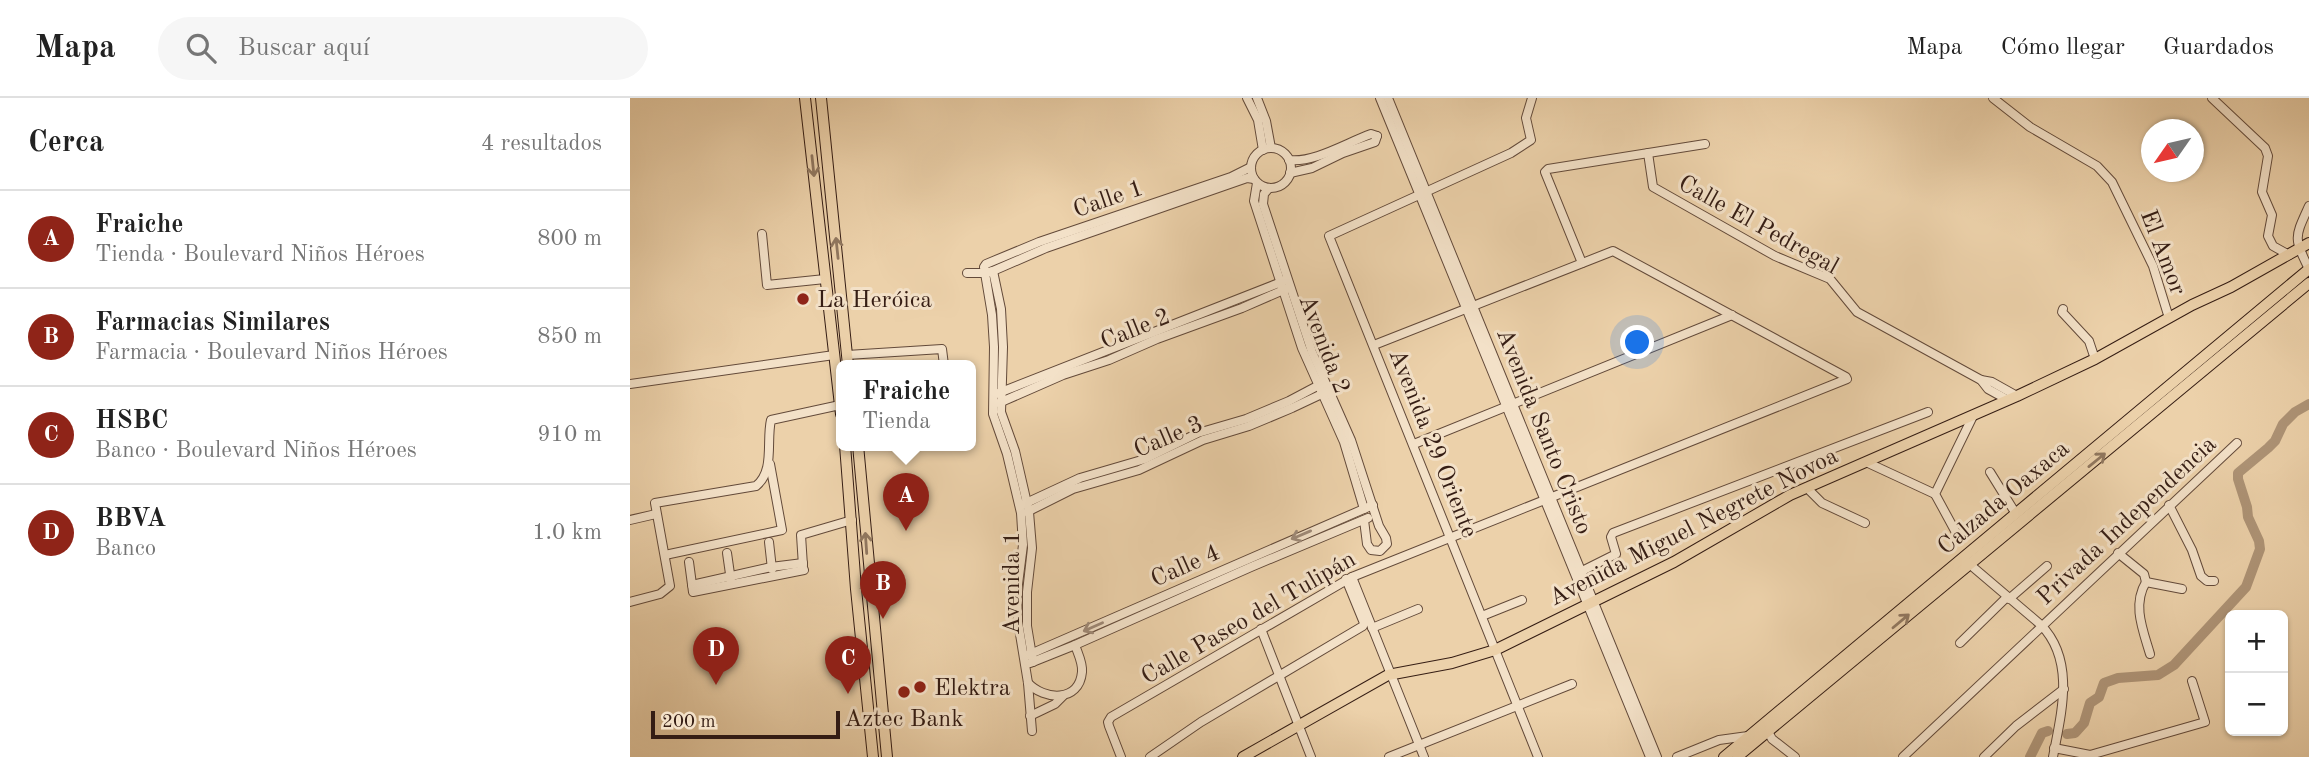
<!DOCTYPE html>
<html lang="es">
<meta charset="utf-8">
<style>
body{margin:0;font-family:"Old Standard TT",serif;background:#f6f6f6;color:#222}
.controls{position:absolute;right:21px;bottom:21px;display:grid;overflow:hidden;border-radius:10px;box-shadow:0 2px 5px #0004}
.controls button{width:63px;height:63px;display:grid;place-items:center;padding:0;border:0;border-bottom:2px solid #e0e0e0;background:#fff;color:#222;font:35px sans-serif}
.compass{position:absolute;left:1511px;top:21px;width:63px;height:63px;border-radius:50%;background:#fff;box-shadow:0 2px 5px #0004;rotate:236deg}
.scale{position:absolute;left:21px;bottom:18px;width:189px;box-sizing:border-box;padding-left:7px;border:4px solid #351d14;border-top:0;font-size:19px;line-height:24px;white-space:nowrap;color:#351d14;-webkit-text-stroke:5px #f3e1c8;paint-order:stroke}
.you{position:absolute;left:1008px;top:245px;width:24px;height:24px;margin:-18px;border:5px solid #fff;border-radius:50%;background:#1a73e8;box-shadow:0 0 0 10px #1a73e833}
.badge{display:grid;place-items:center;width:46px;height:46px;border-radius:50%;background:#8f2418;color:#fff;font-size:23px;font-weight:700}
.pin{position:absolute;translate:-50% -58px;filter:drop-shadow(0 2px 4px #0008)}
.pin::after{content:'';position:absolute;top:37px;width:24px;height:21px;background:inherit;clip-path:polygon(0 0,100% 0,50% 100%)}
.popup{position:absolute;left:206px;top:262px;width:140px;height:91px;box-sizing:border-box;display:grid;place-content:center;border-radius:10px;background:#fff;filter:drop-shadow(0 2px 5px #0005);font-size:23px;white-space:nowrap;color:#767676}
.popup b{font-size:26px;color:#222}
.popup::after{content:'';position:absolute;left:50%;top:100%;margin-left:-14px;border:14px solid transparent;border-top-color:#fff}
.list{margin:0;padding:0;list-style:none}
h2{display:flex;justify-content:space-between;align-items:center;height:91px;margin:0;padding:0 28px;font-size:30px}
h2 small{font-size:23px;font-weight:400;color:#767676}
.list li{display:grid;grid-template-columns:46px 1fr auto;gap:21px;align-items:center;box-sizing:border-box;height:98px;padding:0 28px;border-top:2px solid #e0e0e0}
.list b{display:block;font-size:26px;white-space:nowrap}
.list p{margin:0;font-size:23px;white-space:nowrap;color:#767676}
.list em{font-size:23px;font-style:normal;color:#767676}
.icon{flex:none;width:38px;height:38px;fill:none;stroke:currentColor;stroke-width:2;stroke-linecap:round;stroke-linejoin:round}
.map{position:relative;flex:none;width:1679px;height:659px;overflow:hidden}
header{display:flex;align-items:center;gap:42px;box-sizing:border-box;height:98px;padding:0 35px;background:#fff;border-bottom:2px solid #e0e0e0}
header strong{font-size:33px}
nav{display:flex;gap:38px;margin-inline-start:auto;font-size:24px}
.search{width:490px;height:63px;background:#f6f6f6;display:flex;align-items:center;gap:18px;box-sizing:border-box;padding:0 24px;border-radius:38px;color:#767676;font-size:26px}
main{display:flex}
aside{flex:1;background:#fff}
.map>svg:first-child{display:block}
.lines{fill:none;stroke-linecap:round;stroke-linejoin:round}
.river{stroke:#ae9477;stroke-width:10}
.minor-casing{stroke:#634a3a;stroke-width:10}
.major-casing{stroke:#351d14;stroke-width:12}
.minor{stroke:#f3e1c8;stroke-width:8}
.major{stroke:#ecd1aa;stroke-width:10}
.oneway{stroke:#90775f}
.oneway2{stroke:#9e8977}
.poi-dot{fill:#8f2418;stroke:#f3e1c8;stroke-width:2.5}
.labels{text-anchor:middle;stroke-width:6;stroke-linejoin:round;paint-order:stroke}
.street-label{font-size:24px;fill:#351d14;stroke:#f3e1c8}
.poi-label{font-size:24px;fill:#351d14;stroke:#f3e1c8;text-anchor:start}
</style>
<header>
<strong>Mapa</strong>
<div class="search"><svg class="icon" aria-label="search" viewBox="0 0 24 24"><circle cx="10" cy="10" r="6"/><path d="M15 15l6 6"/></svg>Buscar aquí</div>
<nav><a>Mapa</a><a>Cómo llegar</a><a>Guardados</a></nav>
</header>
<main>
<aside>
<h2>Cerca<small>4 resultados</small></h2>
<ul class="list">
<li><span class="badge">A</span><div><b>Fraiche</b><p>Tienda · Boulevard Niños Héroes</p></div><em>800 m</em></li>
<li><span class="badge">B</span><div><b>Farmacias Similares</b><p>Farmacia · Boulevard Niños Héroes</p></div><em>850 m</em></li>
<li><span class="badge">C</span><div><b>HSBC</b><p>Banco · Boulevard Niños Héroes</p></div><em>910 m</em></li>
<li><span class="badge">D</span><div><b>BBVA</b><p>Banco</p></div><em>1.0 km</em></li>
</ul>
</aside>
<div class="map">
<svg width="1679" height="659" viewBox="0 0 1679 659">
<rect width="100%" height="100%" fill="#ecd1aa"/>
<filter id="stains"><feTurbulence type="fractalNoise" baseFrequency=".00286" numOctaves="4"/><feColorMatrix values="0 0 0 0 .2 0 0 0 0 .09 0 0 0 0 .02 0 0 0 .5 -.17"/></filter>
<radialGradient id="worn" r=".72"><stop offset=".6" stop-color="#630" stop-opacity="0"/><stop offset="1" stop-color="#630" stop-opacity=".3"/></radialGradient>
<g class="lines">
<g class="river">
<polyline points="1437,636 1445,635 1454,625 1460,605 1469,599 1474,585 1488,580 1528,577 1544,567 1616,489 1630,451 1629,443 1618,419 1617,409 1608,381 1608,375 1638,350 1645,343 1653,326 1665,314 1679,306"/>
<polyline points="1400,659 1412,635 1418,633"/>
</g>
<defs>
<g id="minor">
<polyline points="617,0 628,22 633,52"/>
<polyline points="627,0 636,23 641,50"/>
<polyline points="750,0 1020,659"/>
<polyline points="758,0 1027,659"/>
<polyline points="902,0 896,20 901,42 881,55 699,138 908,659"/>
<polyline points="1363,0 1400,29 1467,68 1482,84 1523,168 1539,220"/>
<polyline points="1582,0 1635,50 1638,58 1632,94 1642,117 1638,138 1643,148 1659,157"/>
<circle cx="641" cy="70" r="20"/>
<polyline points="1018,55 1023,89 1145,158 1200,181 1227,214 1351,282 1362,284 1387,298"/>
<path d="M659 62C684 65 716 45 741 36L747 38"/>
<polyline points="660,75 682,70 713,55 745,44 747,38"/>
<polyline points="627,85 624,103 672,250 714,344 734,411"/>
<polyline points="639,90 634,96 633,106 682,254 721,342 749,428 756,440 757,446 750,453 741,452 737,446 734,422"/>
<polyline points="132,136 137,187 195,181"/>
<polyline points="952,165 915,74 918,71 1075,46"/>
<path d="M1679 171C1663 139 1665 139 1679 108"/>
<polyline points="363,173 371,211 373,249 371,314 385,353 399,414 402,450 397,494 397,528 403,564"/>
<polyline points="337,175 355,175 363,173 416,150 617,80 624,81"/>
<polyline points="1433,211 1432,214 1459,243 1465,261"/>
<polyline points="217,257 312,251 314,267"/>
<polyline points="1351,282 1358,291 1378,302"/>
<polyline points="0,286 204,257"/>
<polyline points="366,296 654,183"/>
<polyline points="369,305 433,277 479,262 527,241 612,210 658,190"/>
<polyline points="784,346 1102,217"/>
<polyline points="1236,364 1305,396"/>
<polyline points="1360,374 1386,416"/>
<polyline points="1177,390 1192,405 1235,425"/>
<polyline points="394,406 450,380 515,361 568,335 616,321 659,303 693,285"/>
<polyline points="1539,407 1562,452 1571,478 1577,483 1584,483"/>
<polyline points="397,414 443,391 509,372 573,342 619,328 662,310 696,294"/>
<polyline points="0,422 26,416"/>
<polyline points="1329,440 1305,396 1343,318"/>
<polyline points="139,444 142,471"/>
<polyline points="97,455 101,483"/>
<polyline points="1488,455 1514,476 1516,484"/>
<polyline points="35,457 152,432 140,366"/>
<polyline points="59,464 63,494 174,472"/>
<path d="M1337 464 1411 527C1446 563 1431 616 1423 659"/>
<polyline points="173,468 171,437 222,422"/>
<polyline points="948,475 986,456 981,439 983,435 1298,314"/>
<polyline points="722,479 794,659"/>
<path d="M1516 484C1502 507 1513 532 1520 556"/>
<polyline points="1516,484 1552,491"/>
<polyline points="62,487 141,469 173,465"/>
<polyline points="1379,501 1417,468"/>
<path d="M0 504 30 496 40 488 25 405 126 388C145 373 136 343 141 322L210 307"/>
<polyline points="852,518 892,502"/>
<polyline points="742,530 788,511"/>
<polyline points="631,531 681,659"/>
<polyline points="1330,545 1377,499"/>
<polyline points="398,557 743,407"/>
<polyline points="400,565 445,547 621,469 738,420"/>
<path d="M398 585C414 602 449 605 452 574 453 565 448 556 445 547"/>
<polyline points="400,618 425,606 433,598"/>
<polyline points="1135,628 1142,641 1165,659"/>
<polyline points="402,633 398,585 388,524 387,494 393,447 391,415 377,356 363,316 364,249 362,217 354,169 356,166 409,144 601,79 621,69"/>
<polyline points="1424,650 1460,657 1575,624 1562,583"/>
<polyline points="491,659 479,628 478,624 481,619 722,479 1217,281 1216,279 983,153 744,247"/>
<polyline points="520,659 571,624 733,528 734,525 716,481"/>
<polyline points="759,659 942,586"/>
<polyline points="1047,659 1089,642 1118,638 1120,640"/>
<polyline points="1273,659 1607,345"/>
<polyline points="1354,659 1386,628 1434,591"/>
</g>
<g id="major">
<polyline points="175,0 211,316"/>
<polyline points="191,0 218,267"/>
<polyline points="215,347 226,491 243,659"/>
<polyline points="228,347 257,659"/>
<polyline points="613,659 758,577 822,565 865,552 1044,464 1160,397 1387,298 1465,261 1562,207 1601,189 1679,145"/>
<polyline points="1094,659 1679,171"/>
<polyline points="1107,659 1679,185"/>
</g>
</defs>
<use href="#minor" class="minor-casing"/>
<use href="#major" class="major-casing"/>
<use href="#minor" class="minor"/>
<use href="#major" class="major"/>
</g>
<defs><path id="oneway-shaft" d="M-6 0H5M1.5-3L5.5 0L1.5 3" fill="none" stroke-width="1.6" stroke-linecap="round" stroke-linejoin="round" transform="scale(1.75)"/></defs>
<g class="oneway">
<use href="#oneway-shaft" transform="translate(183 68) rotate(84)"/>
<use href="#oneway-shaft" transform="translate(207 150) rotate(-96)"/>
<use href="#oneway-shaft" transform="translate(1467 362) rotate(-39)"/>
<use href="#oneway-shaft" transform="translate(236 445) rotate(-94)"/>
<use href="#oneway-shaft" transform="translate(1271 523) rotate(-40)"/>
</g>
<g class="oneway2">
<use href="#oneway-shaft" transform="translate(671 437) rotate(157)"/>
<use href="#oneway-shaft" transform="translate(463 529) rotate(156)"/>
</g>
<g class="poi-dot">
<circle cx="173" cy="201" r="7"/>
<circle cx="290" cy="589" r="7"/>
<circle cx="274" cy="594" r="7"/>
</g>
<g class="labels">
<g class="street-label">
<text transform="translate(478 100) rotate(-19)" y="8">Calle 1</text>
<text transform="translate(1129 126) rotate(29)" y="8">Calle El Pedregal</text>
<text transform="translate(1534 154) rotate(69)" y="8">El Amor</text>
<text transform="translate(505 230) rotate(-22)" y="8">Calle 2</text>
<text transform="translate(695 246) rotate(69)" y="8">Avenida 2</text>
<text transform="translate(915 333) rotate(68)" y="8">Avenida Santo Cristo</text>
<text transform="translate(538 338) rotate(-23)" y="8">Calle 3</text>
<text transform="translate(804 345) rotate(68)" y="8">Avenida 29 Oriente</text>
<text transform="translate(1373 399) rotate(-40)" y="8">Calzada Oaxaca</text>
<text transform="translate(1496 422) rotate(-43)" y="8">Privada Independencia</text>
<text transform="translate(1063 428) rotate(-27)" y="8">Avenida Miguel Negrete Novoa</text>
<text transform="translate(555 467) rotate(-24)" y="8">Calle 4</text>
<text transform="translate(381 485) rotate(-90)" y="8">Avenida 1</text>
<text transform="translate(618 519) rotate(-30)" y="8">Calle Paseo del Tulipán</text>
</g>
<g class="poi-label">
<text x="187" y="209">La Heróica</text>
<text x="304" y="597">Elektra</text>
<text x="274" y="628" text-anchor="middle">Aztec Bank</text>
</g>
</g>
<rect width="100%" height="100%" filter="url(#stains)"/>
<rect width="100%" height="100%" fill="url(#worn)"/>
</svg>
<div class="controls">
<button>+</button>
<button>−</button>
</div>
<svg class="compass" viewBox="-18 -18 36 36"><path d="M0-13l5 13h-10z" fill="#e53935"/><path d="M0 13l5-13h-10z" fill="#767676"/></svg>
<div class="scale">200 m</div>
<div class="you"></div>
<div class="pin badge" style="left:276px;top:433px">A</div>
<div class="popup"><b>Fraiche</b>Tienda</div>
<div class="pin badge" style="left:253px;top:521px">B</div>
<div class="pin badge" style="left:218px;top:596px">C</div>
<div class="pin badge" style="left:86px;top:587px">D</div>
</div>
</main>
